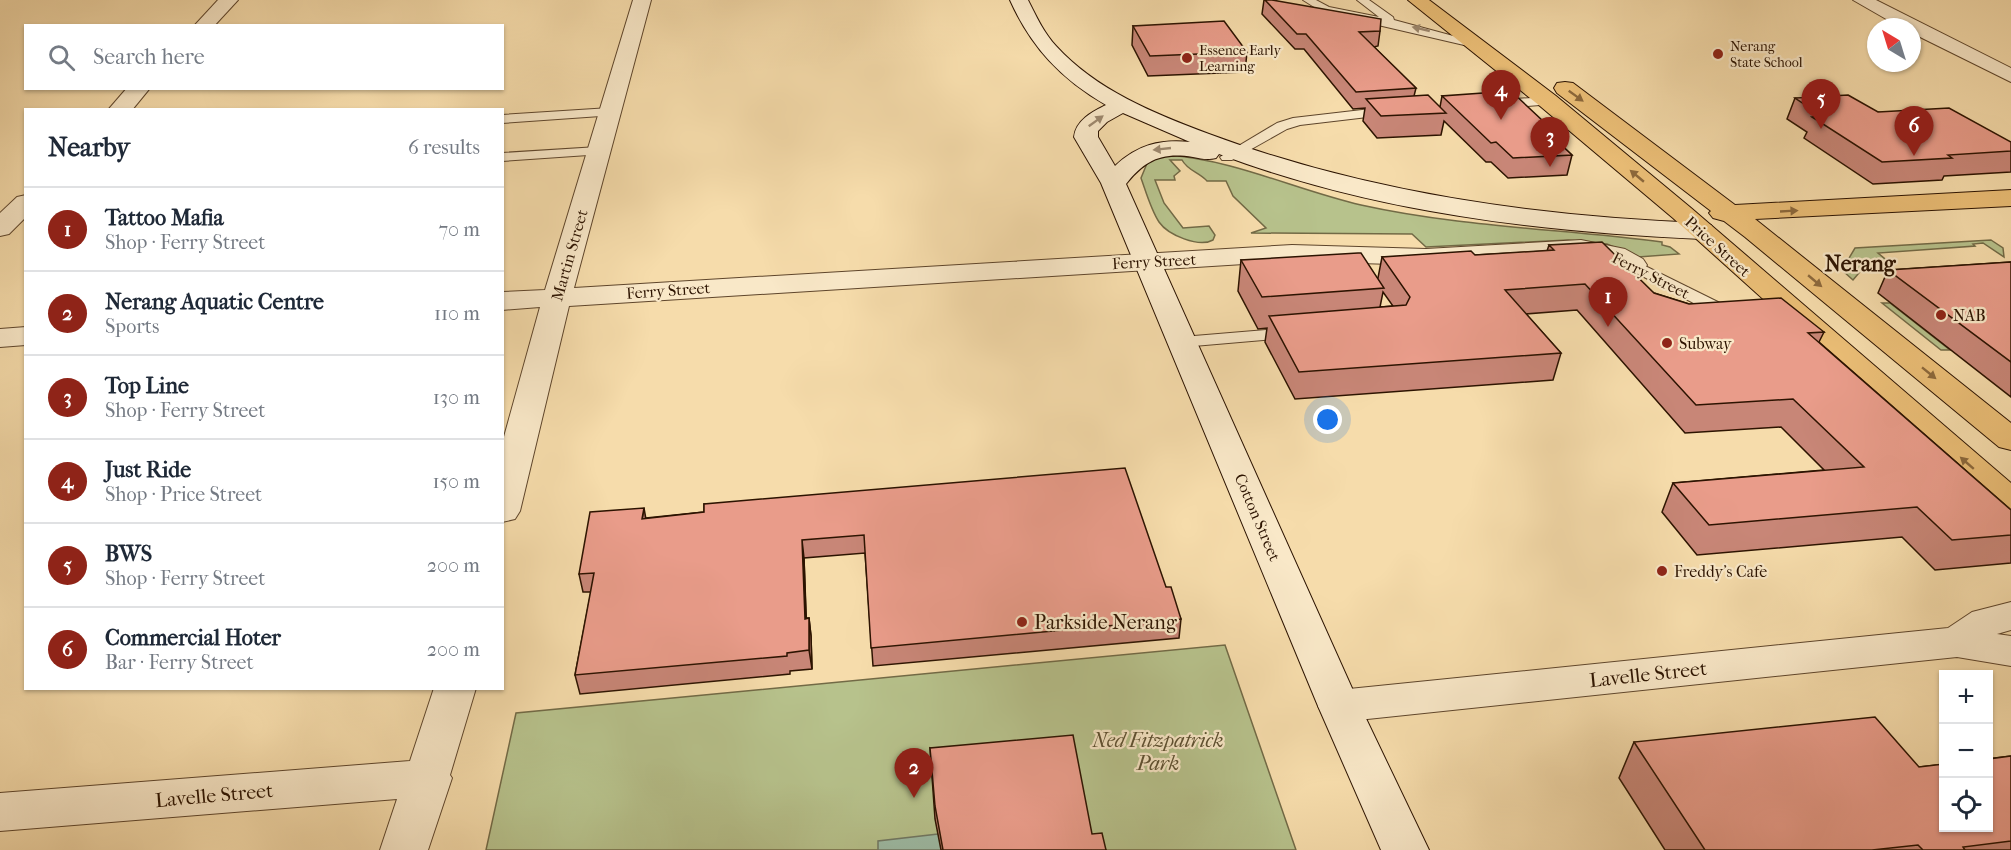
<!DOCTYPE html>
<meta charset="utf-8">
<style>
body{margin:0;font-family:"IM FELL French Canon",serif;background:#f2f2f3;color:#1f2937}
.controls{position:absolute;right:18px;bottom:18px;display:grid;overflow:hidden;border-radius:0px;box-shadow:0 2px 4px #0004}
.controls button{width:54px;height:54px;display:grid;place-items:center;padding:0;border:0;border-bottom:2px solid #e0e1e3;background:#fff;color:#1f2937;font:30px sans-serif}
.compass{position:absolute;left:1867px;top:18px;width:54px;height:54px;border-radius:50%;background:#fff;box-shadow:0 2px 4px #0004;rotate:322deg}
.you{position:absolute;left:1328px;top:420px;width:21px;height:21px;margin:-15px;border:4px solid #fff;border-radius:50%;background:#1a73e8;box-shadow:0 0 0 9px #1a73e833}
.badge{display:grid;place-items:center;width:39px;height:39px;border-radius:50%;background:#8f2418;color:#fff;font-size:20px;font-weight:700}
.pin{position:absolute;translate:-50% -50px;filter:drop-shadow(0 2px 3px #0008)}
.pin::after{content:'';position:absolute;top:32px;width:21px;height:18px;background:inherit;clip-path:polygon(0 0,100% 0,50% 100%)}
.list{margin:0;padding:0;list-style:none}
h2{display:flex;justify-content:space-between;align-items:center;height:78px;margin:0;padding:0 24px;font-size:26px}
h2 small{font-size:20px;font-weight:400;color:#747a83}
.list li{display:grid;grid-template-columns:39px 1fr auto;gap:18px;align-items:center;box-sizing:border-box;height:84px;padding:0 24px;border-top:2px solid #e0e1e3}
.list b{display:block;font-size:22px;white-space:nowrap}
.list p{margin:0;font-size:20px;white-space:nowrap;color:#747a83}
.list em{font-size:20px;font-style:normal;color:#747a83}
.icon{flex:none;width:33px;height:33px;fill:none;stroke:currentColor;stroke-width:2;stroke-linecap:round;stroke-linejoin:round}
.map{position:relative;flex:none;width:2011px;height:850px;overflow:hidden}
.search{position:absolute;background:#fff;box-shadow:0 2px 4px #0004;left:24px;top:24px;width:480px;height:66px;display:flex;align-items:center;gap:15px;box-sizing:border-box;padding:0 21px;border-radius:0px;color:#747a83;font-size:22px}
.panel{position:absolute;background:#fff;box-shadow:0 2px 4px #0004;left:24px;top:108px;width:480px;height:582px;border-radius:0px}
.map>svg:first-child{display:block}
.green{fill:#b7c28c;stroke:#726a46;stroke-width:1.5}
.water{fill:#9dbca6;stroke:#707864;stroke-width:1.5}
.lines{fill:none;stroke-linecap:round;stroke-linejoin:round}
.lane-casing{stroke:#5e452b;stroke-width:2}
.street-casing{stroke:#5e452b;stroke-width:2}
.secondary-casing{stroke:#2c1300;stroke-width:2}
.primary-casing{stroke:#2c1300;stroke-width:2}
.lane{fill:#f9e8c8;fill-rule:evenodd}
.street{fill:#f9e8c8;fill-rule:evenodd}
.secondary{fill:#f9e8c8;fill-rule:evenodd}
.primary{fill:#ebbe76;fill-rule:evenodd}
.wall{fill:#c88677;stroke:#2c1300;stroke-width:1.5;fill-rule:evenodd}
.shaded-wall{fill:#a36d61;stroke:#2c1300;stroke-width:1.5}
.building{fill:#e99c8a;stroke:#2c1300;stroke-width:1.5}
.oneway{fill:#9d886e}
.oneway2{fill:#8c683b}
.poi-dot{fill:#8f2418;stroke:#f9e8c8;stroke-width:2}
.labels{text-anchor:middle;stroke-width:4.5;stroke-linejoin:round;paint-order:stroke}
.far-poi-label{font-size:14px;fill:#2c1300;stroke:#f9e8c8;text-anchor:start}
.street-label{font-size:16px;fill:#2c1300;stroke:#f9e8c8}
.poi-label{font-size:16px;fill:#2c1300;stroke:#f9e8c8;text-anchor:start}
.near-poi-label{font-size:20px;fill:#2c1300;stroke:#f9e8c8;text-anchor:start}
.near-street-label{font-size:20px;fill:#2c1300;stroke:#f9e8c8}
.near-park-label{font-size:20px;font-style:italic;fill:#5d5031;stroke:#f9e8c8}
.district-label{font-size:22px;font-weight:bold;fill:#2c1300;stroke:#f9e8c8}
</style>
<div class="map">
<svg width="2011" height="850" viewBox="0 0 2011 850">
<rect width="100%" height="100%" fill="#f6dcab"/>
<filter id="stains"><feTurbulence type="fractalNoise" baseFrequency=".00333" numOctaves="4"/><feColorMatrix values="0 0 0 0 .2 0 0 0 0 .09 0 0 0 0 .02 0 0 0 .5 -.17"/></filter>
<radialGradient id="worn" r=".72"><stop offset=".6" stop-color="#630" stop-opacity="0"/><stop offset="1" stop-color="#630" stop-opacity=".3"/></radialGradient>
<g class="green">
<path d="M1168 155C1235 160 1296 190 1361 205 1460 227 1563 229 1662 242V245L1670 247 1679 254 1638 257 1607 244 1568 240 1426 247 1412 234 1251 233 1266 228 1233 196 1226 181H1207C1199 172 1188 171 1182 160H1170L1180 171 1174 176 1175 180H1155L1164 203 1183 228 1209 226 1215 235 1213 240C1199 248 1168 235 1159 222 1151 210 1146 192 1141 178L1148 161Z"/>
<polygon points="1991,240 2003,248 2004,257 1983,243 1973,244 1975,246 1878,253 1891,264 1864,267 1853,280 1842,270 1855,248"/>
<polygon points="1882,303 1890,303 1950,350 1941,350"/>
<polygon points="1225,645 1296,850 486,850 516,713"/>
</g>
<polygon class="water" points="1077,818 1084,850 878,850 878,841"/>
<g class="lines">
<defs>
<g id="lane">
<polygon points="1303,0 1316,0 1329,7 1379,17 1357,0 1369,0 1393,17 1394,20 1483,44 1477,48 1322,12"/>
<polygon points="1548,97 1554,101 1553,104 1499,108 1492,104 1499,100"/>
<polygon points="1388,107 1395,111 1393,114 1300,125 1287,129 1232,160 1222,160 1220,157 1277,123 1293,118"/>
<polygon points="610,108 617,112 615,115 502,123 502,115"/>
<polygon points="598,147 605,151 603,154 502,161 502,153"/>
<polygon points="1633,260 1734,310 1737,314 1728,319 1722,318 1627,268 1625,265"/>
<polygon points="1291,328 1300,333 1297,337 1182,347 1173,342 1182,337"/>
</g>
<g id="street">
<polygon points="218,0 238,0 214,26 194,26"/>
<polygon points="633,0 651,0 574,288 1292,245 1426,249 1581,240 1625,249 1643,259 1647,265 1643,271 1633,273 1606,261 1581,256 1426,265 1292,261 569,306 520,511 515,519 502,522 502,444 540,307 502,310 502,292 545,290"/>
<polygon points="1853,0 1876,0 2011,68 2011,82 1912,33 1912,27 1900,27"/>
<polygon points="127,88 150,88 132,110 108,110"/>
<polygon points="26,195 26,217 9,234 0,236 0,213 17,197"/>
<polygon points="26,327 26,345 0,347 0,329"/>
<polygon points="2011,602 2011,630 1997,634 2011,636 2011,666 1957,657 1339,722 1324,717 1318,706 1324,695 1339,690 1948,628 1972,612"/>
<polygon points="434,688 476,688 450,775 452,778 428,850 380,850 397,799 0,831 0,793 410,761"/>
</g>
<path id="secondary" d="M1010 0H1028C1036 16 1044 33 1056 46 1096 90 1155 114 1209 134 1368 193 1532 216 1702 223L1711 225 1715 231 1711 237 1702 239C1538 232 1373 212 1219 154L1216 158C1208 160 1202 159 1193 157 1162 152 1145 160 1126 184L1360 706 1429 850H1381L1318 706 1101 183 1074 137C1076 120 1092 112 1106 105 1061 79 1031 47 1010 0ZM1123 113 1190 142C1160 139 1137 145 1115 166L1098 137V131L1107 122Z"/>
<g id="primary">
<polygon points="1408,0 1429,0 1556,96 1691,208 2011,483 2011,513 1998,510 1673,218 1540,106"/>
<polygon points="1565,82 1573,83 1735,205 2011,190 2011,206 1755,219 2011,423 2011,450 1999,447 1745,237 1724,221 1713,218 1709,213 1711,211 1557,93 1554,88 1557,83"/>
</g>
</defs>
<use href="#lane" class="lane-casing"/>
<use href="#street" class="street-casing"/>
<use href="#secondary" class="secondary-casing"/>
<use href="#primary" class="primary-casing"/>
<use href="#lane" class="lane"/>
<use href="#street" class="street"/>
<use href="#secondary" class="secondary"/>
<use href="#primary" class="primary"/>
</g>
<g class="wall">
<polygon points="1264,0 1272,0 1380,31 1378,46 1374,47 1416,88 1414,96 1440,107 1442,96 1558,142 1572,155 1567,175 1508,178 1491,162 1486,162 1444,121 1441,135 1377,138 1363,121 1365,108 1353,109 1304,49 1295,49 1262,14"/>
<polygon points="1133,26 1247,52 1245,72 1148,76 1132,45"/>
<polygon points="1795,98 1878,112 2011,142 2011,172 1944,176 1942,180 1873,184 1804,138 1807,132 1787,119"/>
<path d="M1549 245 1654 293 1689 304 1824 332 1819 342 2011 510V563L1935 570 1902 537 1697 555 1662 512 1673 483 1824 470 1781 427 1685 433 1577 310 1526 314 1561 353 1553 380 1295 399 1265 342 1267 328 1258 329 1238 291 1241 260 1378 278 1382 257 1475 255 1547 251ZM1383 292 1393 306 1380 307Z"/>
<polygon points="2011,262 2011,397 1878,293 1888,270"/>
<polygon points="704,504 1166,587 1181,619 1179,638 873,666 865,553 804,558 806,618 809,618 811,636 812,669 790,671 790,674 580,694 575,675 591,592 583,592 579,574 646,518 704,512"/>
<polygon points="1634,742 1919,767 2011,756 2011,850 1665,850 1619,778"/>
<polygon points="930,748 1092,834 1106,850 941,850 935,819"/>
</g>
<g class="shaded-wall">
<polygon points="644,508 647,525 642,519"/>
<polygon points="802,540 804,558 807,637 805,619"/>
<polygon points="809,618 811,636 812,669 809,650"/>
</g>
<g class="building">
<polygon points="1265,0 1272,0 1381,19 1380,31 1359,32 1416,88 1356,92 1306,34 1297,34"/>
<polygon points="1224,21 1247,52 1150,56 1133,26"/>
<polygon points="1511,91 1559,136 1555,139 1572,155 1513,158 1496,142 1491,143 1442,96"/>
<polygon points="1428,95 1446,113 1381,116 1366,99"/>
<polygon points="1848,95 1878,112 1949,108 2011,142 2011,151 1948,155 1952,158 1882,162 1812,117 1822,116 1795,98"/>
<polygon points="1602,242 1654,293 1689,304 1781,298 1824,332 1808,333 2011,510 2011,535 1952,540 1917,507 1709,525 1673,483 1864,467 1793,399 1696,405 1585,284 1505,290 1561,353 1299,372 1269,316 1406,305 1410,297 1382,257 1471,251 1475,255 1554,250 1549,245"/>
<polygon points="1358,253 1361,253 1384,288 1262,297 1241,260"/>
<polygon points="2011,262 2011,362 1888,270"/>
<polygon points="1125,468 1166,587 1171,587 1181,619 871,648 864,535 802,540 805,619 809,618 809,650 787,653 787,656 575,675 594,573 579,574 590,512 644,508 642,519 704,512 704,504"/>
<polygon points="1875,717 1919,767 1944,764 1944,828 1989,828 1989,759 2011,756 2011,841 1963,847 1965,850 1923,850 1918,845 1872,850 1705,850 1634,742"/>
<polygon points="1073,735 1092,834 1102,833 1106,850 943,850 935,806 930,748"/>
</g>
<defs><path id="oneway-solid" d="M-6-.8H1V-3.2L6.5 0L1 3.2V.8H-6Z" transform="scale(1.5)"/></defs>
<g class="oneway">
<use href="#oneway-solid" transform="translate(1421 29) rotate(-167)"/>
<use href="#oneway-solid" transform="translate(1096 121) rotate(-36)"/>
<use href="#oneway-solid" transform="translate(1162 149) rotate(174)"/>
</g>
<g class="oneway2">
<use href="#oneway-solid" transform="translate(1576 96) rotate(36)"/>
<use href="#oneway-solid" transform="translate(1637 176) rotate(-140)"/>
<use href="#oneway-solid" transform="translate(1789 211) rotate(-3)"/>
<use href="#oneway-solid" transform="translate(1815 281) rotate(40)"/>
<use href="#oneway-solid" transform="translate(1929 373) rotate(39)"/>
<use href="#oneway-solid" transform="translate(1967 463) rotate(-139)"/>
</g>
<g class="poi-dot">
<circle cx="1718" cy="54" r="6"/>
<circle cx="1187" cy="58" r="6"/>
<circle cx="1941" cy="315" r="6"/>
<circle cx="1667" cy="343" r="6"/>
<circle cx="1662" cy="571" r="6"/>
<circle cx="1022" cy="622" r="6"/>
</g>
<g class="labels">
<g class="far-poi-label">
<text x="1730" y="51">Nerang<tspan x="1730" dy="16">State School</tspan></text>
<text x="1199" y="55">Essence Early<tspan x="1199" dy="16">Learning</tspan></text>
</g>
<g class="street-label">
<text transform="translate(1718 246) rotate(42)" y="6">Price Street</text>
<text transform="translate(569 255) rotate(-74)" y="6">Martin Street</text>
<text transform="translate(1154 261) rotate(-3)" y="6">Ferry Street</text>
<text transform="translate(1651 275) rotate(27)" y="6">Ferry Street</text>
<text transform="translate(668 290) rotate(-4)" y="6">Ferry Street</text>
<text transform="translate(1258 517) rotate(67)" y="6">Cotton Street</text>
</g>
<g class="poi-label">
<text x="1953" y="321">NAB</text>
<text x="1679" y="349">Subway</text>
<text x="1674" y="577">Freddy's Cafe</text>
</g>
<g class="near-poi-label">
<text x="1034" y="629">Parkside Nerang</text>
</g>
<g class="near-street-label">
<text transform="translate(1648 674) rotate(-6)" y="7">Lavelle Street</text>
<text transform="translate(214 795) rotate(-5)" y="7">Lavelle Street</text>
</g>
<g class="near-park-label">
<text x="1158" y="747">Ned Fitzpatrick<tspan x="1158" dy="23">Park</tspan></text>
</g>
<g class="district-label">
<text x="1860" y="271">Nerang</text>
</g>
</g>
<rect width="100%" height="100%" filter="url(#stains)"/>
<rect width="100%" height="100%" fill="url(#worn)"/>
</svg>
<div class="controls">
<button>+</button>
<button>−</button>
<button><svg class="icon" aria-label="locate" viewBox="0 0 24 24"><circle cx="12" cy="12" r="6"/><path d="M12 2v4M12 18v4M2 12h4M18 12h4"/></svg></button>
</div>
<svg class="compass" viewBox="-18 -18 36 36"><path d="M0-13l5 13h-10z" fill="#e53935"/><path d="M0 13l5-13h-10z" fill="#747a83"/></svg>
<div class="you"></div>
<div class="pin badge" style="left:1608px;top:327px">1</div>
<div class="pin badge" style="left:914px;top:798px">2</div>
<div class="pin badge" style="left:1550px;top:167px">3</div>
<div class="pin badge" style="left:1501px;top:120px">4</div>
<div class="pin badge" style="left:1821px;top:129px">5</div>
<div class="pin badge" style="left:1914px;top:156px">6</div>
<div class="search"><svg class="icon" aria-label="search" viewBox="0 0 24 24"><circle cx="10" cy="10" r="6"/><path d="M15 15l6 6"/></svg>Search here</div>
<section class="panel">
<h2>Nearby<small>6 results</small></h2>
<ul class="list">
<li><span class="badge">1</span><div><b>Tattoo Mafia</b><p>Shop · Ferry Street</p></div><em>70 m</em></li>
<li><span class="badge">2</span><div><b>Nerang Aquatic Centre</b><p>Sports</p></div><em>110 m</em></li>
<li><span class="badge">3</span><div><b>Top Line</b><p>Shop · Ferry Street</p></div><em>130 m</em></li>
<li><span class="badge">4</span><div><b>Just Ride</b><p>Shop · Price Street</p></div><em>150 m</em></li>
<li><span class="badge">5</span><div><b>BWS</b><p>Shop · Ferry Street</p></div><em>200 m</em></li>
<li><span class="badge">6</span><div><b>Commercial Hoter</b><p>Bar · Ferry Street</p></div><em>200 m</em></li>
</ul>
</section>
</div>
